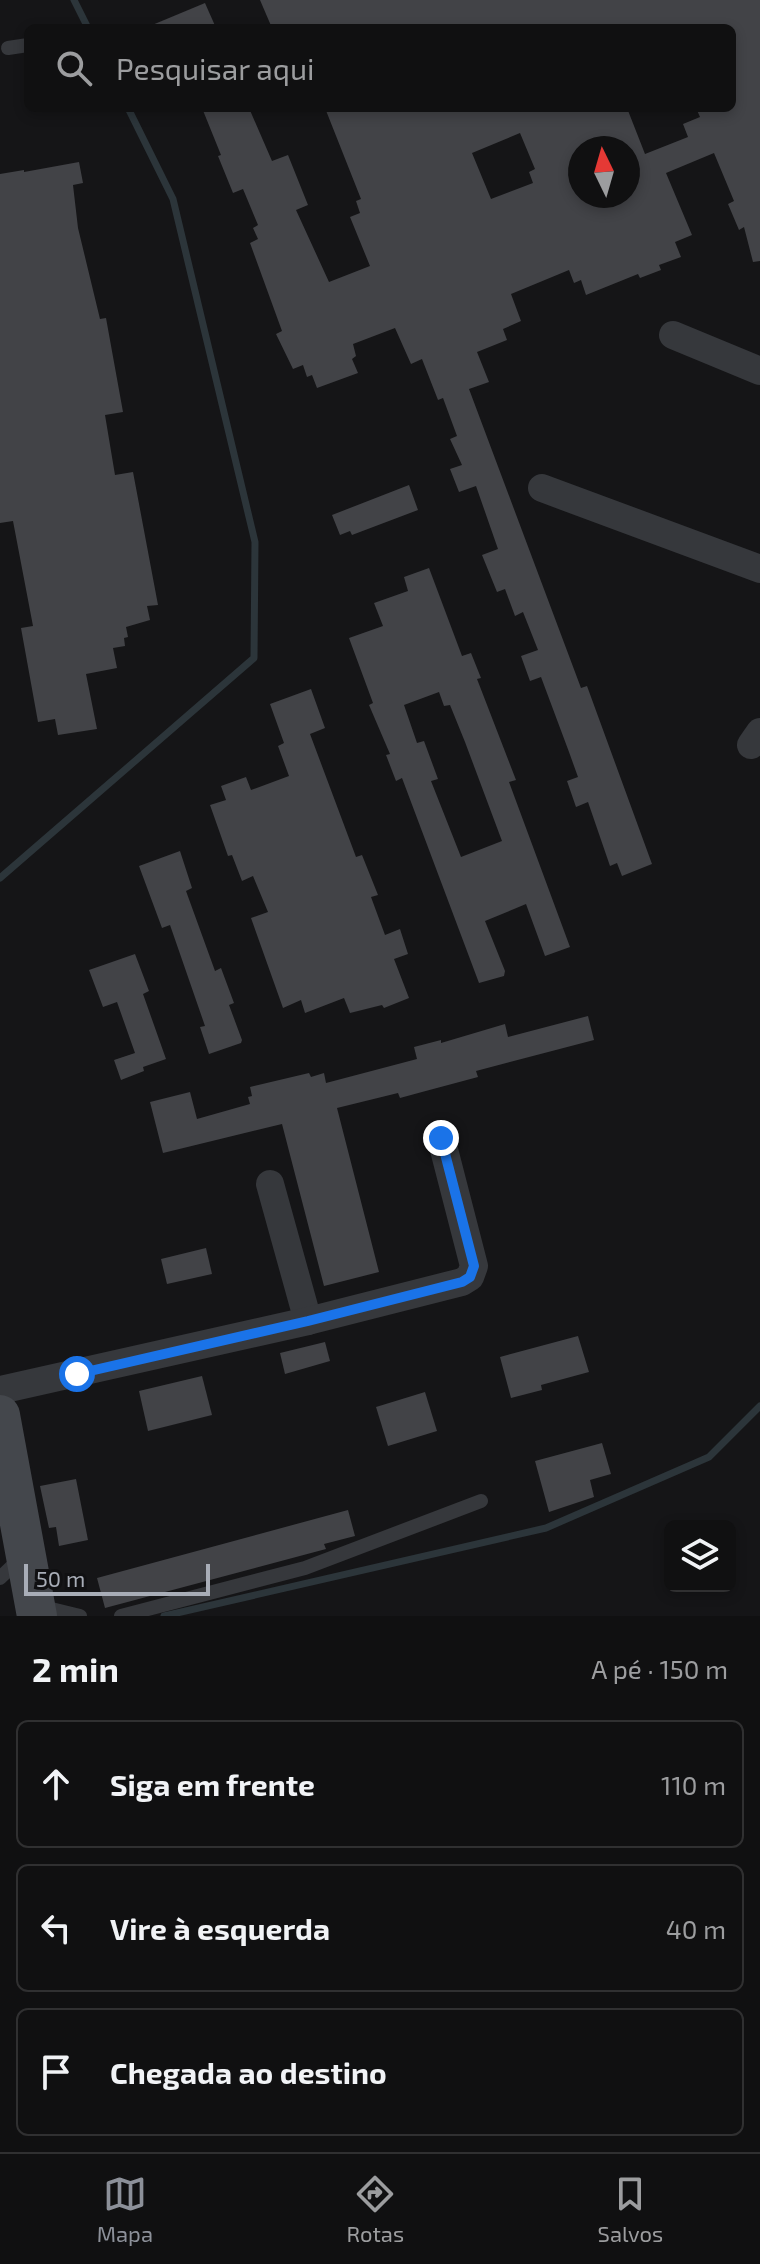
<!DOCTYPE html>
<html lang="pt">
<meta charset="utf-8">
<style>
body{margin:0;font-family:"Exo 2",sans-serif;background:#1e1e1f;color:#f1f3f6}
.controls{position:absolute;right:24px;bottom:24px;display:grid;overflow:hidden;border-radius:12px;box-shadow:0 4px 12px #0003}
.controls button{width:72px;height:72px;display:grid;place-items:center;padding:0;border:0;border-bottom:2px solid #303031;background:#101011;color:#f1f3f6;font:40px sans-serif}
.compass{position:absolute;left:568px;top:136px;width:72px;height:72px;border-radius:50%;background:#101011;box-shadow:0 4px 12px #0003;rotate:355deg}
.scale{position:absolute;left:24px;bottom:20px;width:186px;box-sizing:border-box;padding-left:8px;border:4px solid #a8adb7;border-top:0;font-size:22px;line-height:28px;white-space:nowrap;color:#a8adb7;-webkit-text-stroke:6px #101012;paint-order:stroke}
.stop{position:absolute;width:24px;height:24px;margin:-18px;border:6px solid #1a73e8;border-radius:50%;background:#fff}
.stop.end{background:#1a73e8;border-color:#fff;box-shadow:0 2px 8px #0008}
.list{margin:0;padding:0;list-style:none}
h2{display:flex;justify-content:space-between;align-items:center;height:104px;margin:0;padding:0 32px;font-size:34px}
h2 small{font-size:26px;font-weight:400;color:#9c9d9f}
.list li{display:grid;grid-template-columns:52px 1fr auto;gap:24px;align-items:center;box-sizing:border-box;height:128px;margin:0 16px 16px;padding:0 16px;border:2px solid #303031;border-radius:12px}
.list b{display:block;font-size:30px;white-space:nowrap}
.list em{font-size:26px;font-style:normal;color:#9c9d9f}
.icon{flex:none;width:44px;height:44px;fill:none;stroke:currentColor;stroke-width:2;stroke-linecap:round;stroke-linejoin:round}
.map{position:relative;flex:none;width:760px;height:1616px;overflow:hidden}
.search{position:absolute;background:#101011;box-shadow:0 4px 12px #0003;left:24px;right:24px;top:24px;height:88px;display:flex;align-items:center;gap:20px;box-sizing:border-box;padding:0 28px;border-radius:12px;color:#9c9d9f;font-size:30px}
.sheet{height:536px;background:#101011}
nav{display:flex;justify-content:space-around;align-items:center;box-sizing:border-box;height:112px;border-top:2px solid #303031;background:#101011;font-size:22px;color:#9c9d9f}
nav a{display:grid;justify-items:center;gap:4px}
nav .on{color:#8c9099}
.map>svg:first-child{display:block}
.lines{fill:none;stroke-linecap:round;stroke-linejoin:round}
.stream{stroke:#2c353a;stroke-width:7}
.building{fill:#424347;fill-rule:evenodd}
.lane{stroke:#36383c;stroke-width:14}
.street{stroke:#36383c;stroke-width:28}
.secondary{stroke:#44474c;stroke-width:40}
.route{stroke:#1a73e8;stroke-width:10}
</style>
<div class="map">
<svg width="760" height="1616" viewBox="0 0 760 1616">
<rect width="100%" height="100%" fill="#151517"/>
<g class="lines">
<g class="stream">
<polyline points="74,0 88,28"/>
<polyline points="0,878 254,658 255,542 173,199 128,108"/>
<polyline points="164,1616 546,1528 709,1457 760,1406"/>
</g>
</g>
<g class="building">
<path d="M260 0H760V261L753 262 744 227 739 230 728 204 734 201 714 153 666 173 692 235 675 242 681 257 659 265 661 270 640 278 638 274 586 295 581 280 574 283 569 270 511 294 521 321 503 329 507 340 477 352 489 382 469 389 581 688 587 686 652 864 622 876 617 863 610 866 588 802 576 807 567 781 578 777 569 752 541 677 530 681 521 656 538 650 523 612 515 616 505 589 497 592 482 555 498 549 476 486 459 492 450 469 462 465 450 439 457 436 443 398 438 400 422 359 411 364 395 328 353 344 356 356 352 359 358 373 317 388 312 375 307 377 303 365 293 369 276 334 282 331 250 243 258 239 253 228 258 225 243 189 233 193 218 156 221 155 202 108H249L272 161 288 155 308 205 296 210 329 282 370 266 350 217 360 213 356 201 361 199 325 108H627L645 154 688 137 683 124 700 117 696 108H732V28H272ZM520 133 535 169 529 172 533 183 491 199 472 153ZM580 148H628V196H580Z"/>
<polygon points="205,3 216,28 145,28"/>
<polygon points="79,162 83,183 73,185 78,228 100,319 106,318 123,412 105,415 115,475 133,472 158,605 147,606 150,620 126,627 128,637 124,638 125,646 113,648 117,668 86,674 97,729 58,735 55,719 38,722 21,628 33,626 13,521 0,523 0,174 24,170 24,172"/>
<polygon points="409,485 418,510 352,535 350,531 340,535 332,515"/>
<path d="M429 568 462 656 471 653 481 678 477 679 516 780 509 782 570 947 545 956 526 904 485 921 505 971 504 976 479 983 402 778 396 781 386 755 390 754 369 705 373 703 349 638 383 626 374 603 408 591 404 577ZM439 692 444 706 450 705 465 742 502 841 461 857 431 781 438 779 424 741 417 743 404 705Z"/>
<polygon points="311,689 325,728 310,734 356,857 362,855 378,895 371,897 385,935 400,929 408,954 394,959 409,998 384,1008 382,1005 350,1013 344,998 305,1013 301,1000 283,1008 251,918 268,912 253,876 242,881 232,855 228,856 210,805 226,800 221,786 246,777 251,790 289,776 278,746 284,743 270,704"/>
<polygon points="180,851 192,888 186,891 215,971 221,968 234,1003 229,1005 242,1040 241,1043 209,1054 200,1027 205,1026 170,925 162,928 139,866"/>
<polygon points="135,954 149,991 143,994 166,1059 143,1067 144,1071 121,1080 114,1060 135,1053 117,1002 103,1007 89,970"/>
<polygon points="588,1016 594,1040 476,1071 478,1077 422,1092 400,1098 398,1093 337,1108 379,1272 324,1286 282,1124 163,1153 150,1102 190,1092 197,1119 250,1104 248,1097 252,1096 250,1087 309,1073 311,1077 324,1073 326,1083 417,1059 414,1047 441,1040 441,1043 505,1024 508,1037"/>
<polygon points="206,1248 212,1274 167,1284 161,1259"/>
<polygon points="578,1336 589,1372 541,1385 542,1390 511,1398 500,1357"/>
<polygon points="325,1342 330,1361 285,1374 280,1353"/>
<polygon points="202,1376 212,1415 148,1431 139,1391"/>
<polygon points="425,1392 437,1431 388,1446 376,1407"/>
<polygon points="602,1443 611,1474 590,1480 594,1497 549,1512 535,1461"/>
<polygon points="76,1479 88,1540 59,1546 56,1527 49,1528 40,1486"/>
<polygon points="348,1510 355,1536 324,1544 326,1549 105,1608 97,1578"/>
</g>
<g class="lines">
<g class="lane">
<polyline points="8,48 28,45"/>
<polyline points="0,1578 22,1557"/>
<polyline points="39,1606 80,1616"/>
<polyline points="121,1616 305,1568 481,1501"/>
</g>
<g class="street">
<polyline points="673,335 760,371"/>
<polyline points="542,488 760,569"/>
<polyline points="751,745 760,732"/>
<polyline points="270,1184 308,1321"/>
<polyline points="0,1390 308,1321 462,1282 470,1277 474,1266 441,1138"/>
</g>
<polyline class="secondary" points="0,1415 37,1616"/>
</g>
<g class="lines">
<polyline class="route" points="77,1374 308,1321 462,1282 470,1277 474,1266 441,1138"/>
</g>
</svg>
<div class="controls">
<button><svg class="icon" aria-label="layers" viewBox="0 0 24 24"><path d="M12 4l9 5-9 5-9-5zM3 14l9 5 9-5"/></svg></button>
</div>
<svg class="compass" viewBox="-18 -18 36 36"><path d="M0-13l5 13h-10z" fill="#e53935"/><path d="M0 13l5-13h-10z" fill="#9c9d9f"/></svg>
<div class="scale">50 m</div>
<div class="stop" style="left:77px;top:1374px"></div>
<div class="stop end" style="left:441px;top:1138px"></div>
<div class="search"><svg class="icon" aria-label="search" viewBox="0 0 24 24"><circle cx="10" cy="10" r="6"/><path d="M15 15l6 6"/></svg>Pesquisar aqui</div>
</div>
<section class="sheet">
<h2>2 min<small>A pé · 150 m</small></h2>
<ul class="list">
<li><svg class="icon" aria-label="ahead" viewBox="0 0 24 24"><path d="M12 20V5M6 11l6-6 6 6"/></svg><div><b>Siga em frente</b></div><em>110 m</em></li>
<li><svg class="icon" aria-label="left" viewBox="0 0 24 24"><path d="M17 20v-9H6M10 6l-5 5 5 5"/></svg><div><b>Vire à esquerda</b></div><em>40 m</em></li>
<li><svg class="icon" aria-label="arrive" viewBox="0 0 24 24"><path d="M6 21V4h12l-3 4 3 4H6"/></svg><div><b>Chegada ao destino</b></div></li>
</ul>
</section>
<nav>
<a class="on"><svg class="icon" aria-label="map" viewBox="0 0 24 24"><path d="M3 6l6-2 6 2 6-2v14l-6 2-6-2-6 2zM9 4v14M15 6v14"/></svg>Mapa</a>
<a><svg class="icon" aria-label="directions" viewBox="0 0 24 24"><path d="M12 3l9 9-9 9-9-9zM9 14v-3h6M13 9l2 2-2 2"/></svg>Rotas</a>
<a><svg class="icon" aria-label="saved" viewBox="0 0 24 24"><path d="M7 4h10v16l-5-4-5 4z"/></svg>Salvos</a>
</nav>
